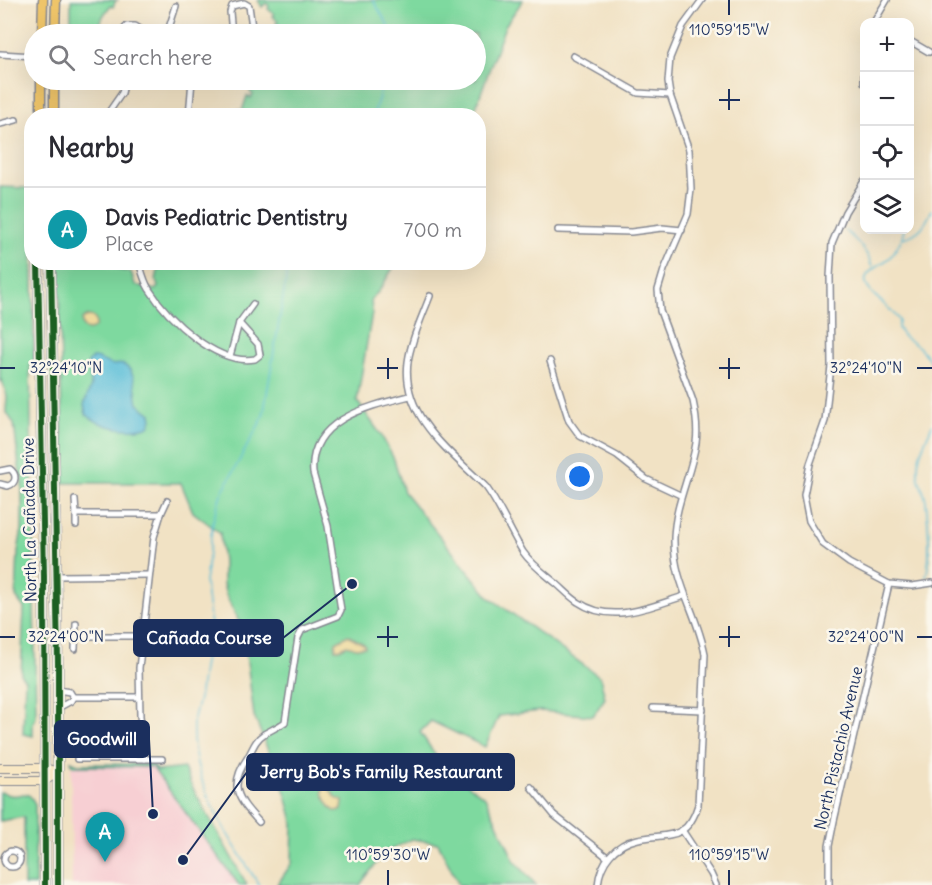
<!DOCTYPE html>
<meta charset="utf-8">
<style>
body{margin:0;font-family:Delius,sans-serif;background:#f2f2f3;color:#2b2b33}
.controls{position:absolute;right:18px;top:18px;display:grid;overflow:hidden;border-radius:12px;box-shadow:0 6px 24px #0002}
.controls button{width:54px;height:54px;display:grid;place-items:center;padding:0;border:0;border-bottom:2px solid #e1e1e2;background:#fff;color:#2b2b33;font:30px sans-serif}
.you{position:absolute;left:580px;top:477px;width:21px;height:21px;margin:-15px;border:4px solid #fff;border-radius:50%;background:#1a73e8;box-shadow:0 0 0 9px #1a73e833}
.badge{display:grid;place-items:center;width:39px;height:39px;border-radius:50%;background:#7c3aed;color:#fff;font-size:20px;font-weight:700}
.pin{position:absolute;translate:-50% -50px;filter:drop-shadow(0 2px 3px #0008)}
.pin::after{content:'';position:absolute;top:32px;width:21px;height:18px;background:inherit;clip-path:polygon(0 0,100% 0,50% 100%)}
.list{margin:0;padding:0;list-style:none}
h2{display:flex;justify-content:space-between;align-items:center;height:78px;margin:0;padding:0 24px;font-size:26px}
h2 small{font-size:20px;font-weight:400;color:#7c7c81}
.list li{display:grid;grid-template-columns:39px 1fr auto;gap:18px;align-items:center;box-sizing:border-box;height:84px;padding:0 24px;border-top:2px solid #e1e1e2}
.list b{display:block;font-size:22px;white-space:nowrap}
.list p{margin:0;font-size:20px;white-space:nowrap;color:#7c7c81}
.list em{font-size:20px;font-style:normal;color:#7c7c81}
.icon{flex:none;width:33px;height:33px;fill:none;stroke:currentColor;stroke-width:2;stroke-linecap:round;stroke-linejoin:round}
.map{position:relative;flex:none;width:932px;height:885px;overflow:hidden}
.search{position:absolute;background:#fff;box-shadow:0 6px 24px #0002;left:24px;top:24px;width:462px;height:66px;display:flex;align-items:center;gap:15px;box-sizing:border-box;padding:0 21px;border-radius:33px;color:#7c7c81;font-size:22px}
.panel{position:absolute;background:#fff;box-shadow:0 6px 24px #0002;left:24px;top:108px;width:462px;height:162px;border-radius:24px}
.map>svg:first-child{display:block}
.built{fill:#f7cfd3}
.green{fill:#7ed99f;stroke:#4c847e;stroke-width:1.5}
.sand{fill:#eeda9e;stroke:#84847e;stroke-width:1.5}
.water{fill:#59bdd8;stroke:#3a769b;stroke-width:1.5}
.lines{fill:none;stroke-linecap:round;stroke-linejoin:round}
.stream{stroke:#59bdd8;stroke-width:1.5}
.street-casing{stroke:#868891;stroke-width:8}
.secondary-casing{stroke:#868891;stroke-width:10}
.primary-casing{stroke:#868891;stroke-width:11}
.street{stroke:#fff;stroke-width:5}
.secondary{stroke:#f8e7c3;stroke-width:8}
.primary{stroke:#eec469;stroke-width:8}
.cycleway-casing{stroke:#fbf7ec;stroke-width:10}
.cycleway{stroke:#1b5e20;stroke-width:6}
.ticks{fill:none;stroke:#1b2f5e;stroke-width:2}
.labels{text-anchor:middle;stroke-width:5;stroke-linejoin:round;paint-order:stroke}
.street-label{font-size:16px;fill:#1b2f5e;stroke:#fbf7ec}
.ticks-label{font-size:15px;text-anchor:middle;fill:#1b2f5e;stroke:#fbf7ec;stroke-width:5;stroke-linejoin:round;paint-order:stroke}
.leader{fill:none;stroke:#1b2f5e;stroke-width:2}
.callout-dot{fill:#1b2f5e;stroke:#fbf7ec;stroke-width:2}
.callout{fill:#1b2f5e;stroke:#1b2f5e;stroke-width:2}
.callout-label{font-size:18px;text-anchor:middle;font-weight:bold;fill:#fff}
</style>
<div class="map">
<svg width="932" height="885" viewBox="0 0 932 885">
<rect width="100%" height="100%" fill="#fbf7ec"/>
<filter id="ink" filterUnits="userSpaceOnUse"><feTurbulence type="fractalNoise" baseFrequency=".0167" numOctaves="2"/><feDisplacementMap in="SourceGraphic" scale="12" xChannelSelector="R" yChannelSelector="G"/><feConvolveMatrix kernelMatrix="1 2 1 2 8 2 1 2 1" color-interpolation-filters="sRGB"/></filter>
<filter id="wash" filterUnits="userSpaceOnUse"><feTurbulence type="fractalNoise" baseFrequency=".008" numOctaves="4" result="noise"/><feDisplacementMap in="SourceGraphic" scale="24" xChannelSelector="R" yChannelSelector="G"/><feGaussianBlur stdDeviation="1.35" result="paint"/><feColorMatrix in="noise" values="0 0 0 0 0 0 0 0 0 0 0 0 0 0 0 0 0 1.4 0 .05"/><feComposite in="paint" operator="in"/></filter>
<g filter="url(#wash)">
<rect width="100%" height="100%" fill="#f1e2c4"/>
<polygon class="built" points="71,766 154,767 158,771 185,768 196,793 245,885 72,885"/>
<g class="green">
<polygon points="71,0 119,0 116,0 113,7 110,6 103,16 99,28 96,28 94,34 71,34"/>
<polygon points="258,0 523,0 505,26 473,115 214,116 220,112 233,115 238,110 242,111 247,96 251,98 253,94 250,92 250,86 244,82 245,80 476,80 476,34 282,34 282,29 276,24 278,21 272,16 274,14 268,9 269,6 266,3 262,7"/>
<polygon points="0,187 28,188 32,190 34,362 30,364 36,717 33,723 33,736 23,734 25,680 21,675 24,608 16,597 18,551 22,529 22,476 20,475 14,424 6,411 7,396 2,380 0,381"/>
<polygon points="59,263 114,263 120,270 131,272 135,285 155,290 158,287 156,280 159,266 164,265 164,263 396,263 379,291 371,299 372,313 357,401 381,435 394,459 404,492 489,597 600,677 605,698 593,716 540,711 499,716 485,747 431,721 420,732 444,768 485,797 514,860 536,885 459,885 438,843 412,839 384,853 360,885 277,885 292,863 293,821 285,792 254,716 243,630 226,595 223,584 223,562 220,533 193,512 181,483 63,483"/>
<polygon points="71,761 78,764 152,764 158,771 184,768 192,787 247,885 239,885 152,767 73,766"/>
<path d="M0 792C3 792 6 794 10 795 21 798 28 786 35 805V885H24V817L0 821Z"/>
</g>
<g class="sand">
<circle cx="89" cy="323" r="7"/>
<polygon points="348,635 364,644 365,647 356,648 347,645 339,649 335,649 336,642"/>
<path d="M323 787H328L336 798 343 801 342 810 335 811C328 807 322 794 323 787Z"/>
</g>
<path class="water" d="M92 358C100 358 103 362 110 364 115 366 119 363 124 365 137 371 135 393 138 404L151 414 152 419 149 426C131 433 100 428 86 414L84 405 91 386 88 363Z"/>
<g class="lines">
<g class="stream">
<polyline points="373,0 388,25 389,34"/>
<polyline points="373,116 384,80"/>
<path d="M932 210C925 225 919 235 902 238 898 245 895 253 889 258 878 268 854 274 872 293 881 302 891 309 899 320L898 328 904 337 919 347 932 363"/>
<path d="M844 230C857 240 868 251 872 267"/>
<polyline points="902,237 904,230"/>
<path d="M926 576C932 559 928 521 926 501 925 493 919 484 918 474 916 456 926 441 932 425"/>
<path d="M259 885C229 837 190 783 193 724 194 713 199 703 200 692 203 674 202 655 213 639L205 582 213 521 221 494 263 417 289 262"/>
</g>
</g>
</g>
<g filter="url(#ink)">
<g class="lines">
<defs>
<g id="street">
<polyline points="874,22 887,0"/>
<polyline points="120,34 127,26 135,26 140,29 142,34"/>
<polyline points="167,34 176,6"/>
<polyline points="232,34 230,12 232,6 244,3 249,6 252,27 247,33 236,34"/>
<polyline points="910,41 929,52"/>
<polyline points="0,54 34,56"/>
<polyline points="573,56 638,93 670,95"/>
<polyline points="864,59 864,82"/>
<polyline points="54,83 80,83 93,80"/>
<polyline points="106,116 122,93 125,80"/>
<polyline points="189,116 192,80"/>
<polyline points="0,124 16,120"/>
<polyline points="864,181 845,212 832,243 830,277 831,366 825,421 810,464 804,495 809,521 823,544 849,563 889,584 912,586 932,583"/>
<polyline points="558,230 631,232 662,228 682,230"/>
<path d="M139 262C142 272 144 281 149 289 168 319 217 366 255 359L260 355 258 344 239 323"/>
<path d="M430 296C422 317 411 340 408 362 401 417 452 453 486 487 501 508 510 531 523 552 532 565 545 574 557 584 564 590 570 597 578 602 612 625 649 607 684 596"/>
<polyline points="230,356 239,323 253,304"/>
<polyline points="550,361 569,421 580,436 617,456 646,479 680,495"/>
<path d="M0 471 10 469C17 474 17 483 8 486L0 484"/>
<polyline points="75,500 76,514 161,514"/>
<polyline points="76,514 76,525"/>
<polyline points="57,576 149,575"/>
<polyline points="75,636 143,636"/>
<polyline points="75,649 76,624"/>
<polyline points="58,690 70,692 73,697 71,701 58,708"/>
<polyline points="73,697 139,697"/>
<polyline points="653,708 703,710"/>
<polyline points="77,759 162,759"/>
<polyline points="145,759 140,716 139,668 154,537 161,514 167,501"/>
<polyline points="531,787 554,815 607,857"/>
<path d="M259 822C237 798 228 786 248 757 253 748 255 740 264 734 271 730 278 727 285 722L298 638 302 630 338 616 341 610 328 526 313 473C308 419 370 406 410 396"/>
<polyline points="682,830 711,874 716,885"/>
<circle cx="12" cy="859" r="8"/>
<path d="M598 885C600 862 615 844 638 839 667 833 687 842 698 805L705 654C697 612 673 582 674 538 675 504 691 475 696 443 698 429 696 415 693 401L660 311 658 290 664 270 688 214 691 189 689 150 670 95 668 82 670 58 683 26 702 0"/>
<polyline points="829,885 829,846 834,821 889,584"/>
</g>
<g id="secondary">
<polyline points="0,768 45,768 58,772"/>
<polyline points="0,781 45,781 58,772"/>
</g>
<g id="primary">
<polyline points="42,34 43,0"/>
<polyline points="55,34 56,0"/>
<polyline points="41,116 41,80"/>
<polyline points="54,116 54,80"/>
<polyline points="38,262 44,577 45,885"/>
<polyline points="51,262 58,663 58,885"/>
</g>
</defs>
<use href="#street" class="street-casing"/>
<use href="#secondary" class="secondary-casing"/>
<use href="#primary" class="primary-casing"/>
<use href="#street" class="street"/>
<use href="#secondary" class="secondary"/>
<use href="#primary" class="primary"/>
<defs>
<g id="cycleway">
<polyline points="38,262 44,577 45,885"/>
<polyline points="51,262 58,663 58,885"/>
</g>
</defs>
<use href="#cycleway" class="cycleway-casing"/>
<use href="#cycleway" class="cycleway"/>
</g>
</g>
<path class="ticks" d="M729 0V15M729 89V110M719 100H740M388 358V379M729 358V379M0 368H15M377 368H398M719 368H740M917 368H932M388 626V647M729 626V647M0 637H15M377 637H398M719 637H740M917 637H932M388 870V885M729 870V885"/>
<g class="labels">
<g class="street-label">
<text transform="translate(29 520) rotate(-91)" y="6">North La Cañada Drive</text>
<text transform="translate(838 748) rotate(-77)" y="6">North Pistachio Avenue</text>
</g>
</g>
<g class="ticks-label">
<text x="729" y="35">110°59'15"W</text>
<text x="66" y="373">32°24'10"N</text>
<text x="866" y="373">32°24'10"N</text>
<text x="66" y="642">32°24'00"N</text>
<text x="866" y="642">32°24'00"N</text>
<text x="388" y="860">110°59'30"W</text>
<text x="729" y="860">110°59'15"W</text>
</g>
<path class="leader" d="M352 584L283 638M153 814L149 739M183 860L247 772"/>
<g class="callout-dot">
<circle cx="352" cy="584" r="6"/>
<circle cx="153" cy="814" r="6"/>
<circle cx="183" cy="860" r="6"/>
</g>
<g class="callout">
<rect x="134" y="620" width="149" height="36" rx="6"/>
<rect x="55" y="721" width="94" height="36" rx="6"/>
<rect x="247" y="754" width="267" height="36" rx="6"/>
</g>
<g class="callout-label">
<text x="209" y="644">Cañada Course</text>
<text x="102" y="745">Goodwill</text>
<text x="381" y="778">Jerry Bob's Family Restaurant</text>
</g>
</svg>
<div class="controls">
<button>+</button>
<button>−</button>
<button><svg class="icon" aria-label="locate" viewBox="0 0 24 24"><circle cx="12" cy="12" r="6"/><path d="M12 2v4M12 18v4M2 12h4M18 12h4"/></svg></button>
<button><svg class="icon" aria-label="layers" viewBox="0 0 24 24"><path d="M12 4l9 5-9 5-9-5zM3 14l9 5 9-5"/></svg></button>
</div>
<div class="you"></div>
<div class="pin badge" style="left:105px;top:862px;background:#0f9aa8">A</div>
<div class="search"><svg class="icon" aria-label="search" viewBox="0 0 24 24"><circle cx="10" cy="10" r="6"/><path d="M15 15l6 6"/></svg>Search here</div>
<section class="panel">
<h2>Nearby<small></small></h2>
<ul class="list">
<li><span class="badge" style="background:#0f9aa8">A</span><div><b>Davis Pediatric Dentistry</b><p>Place</p></div><em>700 m</em></li>
</ul>
</section>
</div>
